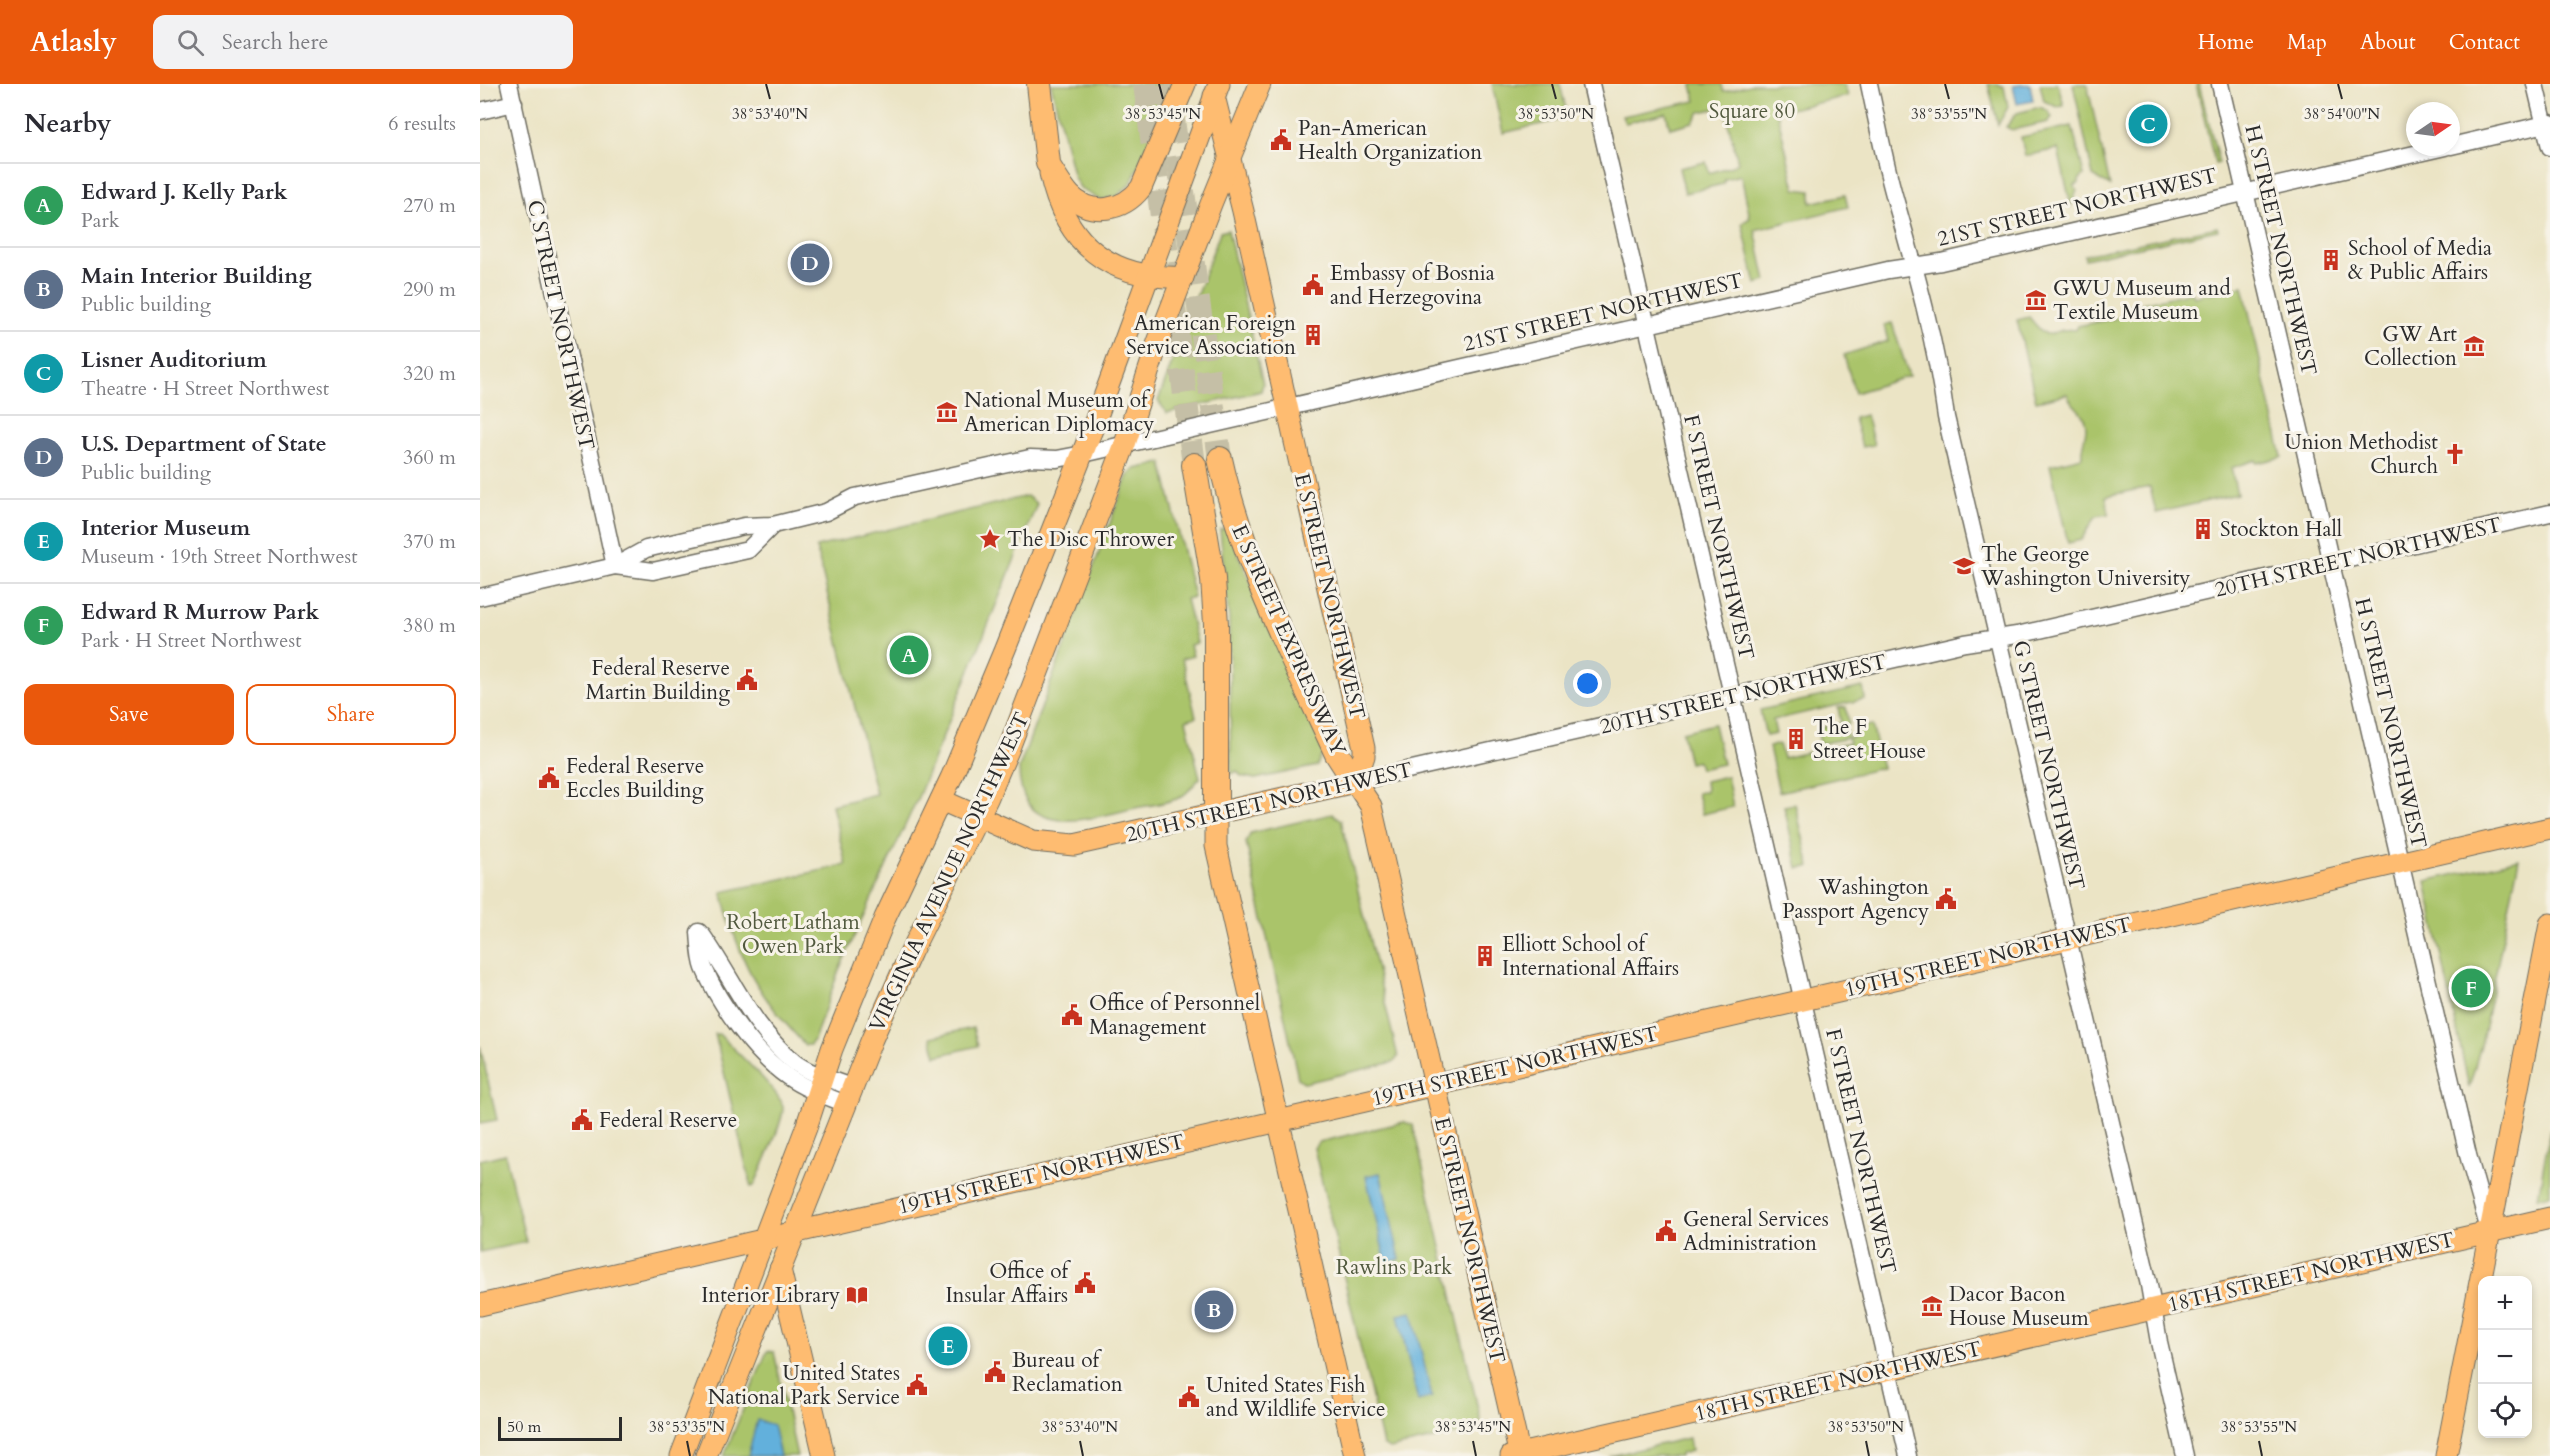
<!DOCTYPE html>
<meta charset="utf-8">
<style>
body{margin:0;font-family:Cardo,serif;background:#f2f2f3;color:#2b2b33}
.controls{position:absolute;right:18px;bottom:18px;display:grid;overflow:hidden;border-radius:12px;box-shadow:0 3px 9px #0003}
.controls button{width:54px;height:54px;display:grid;place-items:center;padding:0;border:0;border-bottom:2px solid #e1e1e2;background:#fff;color:#2b2b33;font:30px sans-serif}
.compass{position:absolute;left:1926px;top:18px;width:54px;height:54px;border-radius:50%;background:#fff;box-shadow:0 3px 9px #0003;rotate:77deg}
.scale{position:absolute;left:18px;bottom:15px;width:124px;box-sizing:border-box;padding-left:6px;border:3px solid #2b2b2b;border-top:0;font-size:16px;line-height:21px;white-space:nowrap;color:#2b2b2b;-webkit-text-stroke:4px #f7f3e8;paint-order:stroke}
.you{position:absolute;left:1108px;top:600px;width:21px;height:21px;margin:-15px;border:4px solid #fff;border-radius:50%;background:#1a73e8;box-shadow:0 0 0 9px #1a73e833}
.badge{display:grid;place-items:center;width:39px;height:39px;border-radius:50%;background:#ea580c;color:#fff;font-size:20px;font-weight:700}
.pin{position:absolute;translate:-50% -50%;border:3px solid #fff;box-shadow:0 2px 6px #0006}
.list{margin:0;padding:0;list-style:none}
h2{display:flex;justify-content:space-between;align-items:center;height:78px;margin:0;padding:0 24px;font-size:26px}
h2 small{font-size:20px;font-weight:400;color:#7c7c81}
.list li{display:grid;grid-template-columns:39px 1fr auto;gap:18px;align-items:center;box-sizing:border-box;height:84px;padding:0 24px;border-top:2px solid #e1e1e2}
.list b{display:block;font-size:22px;white-space:nowrap}
.list p{margin:0;font-size:20px;white-space:nowrap;color:#7c7c81}
.list em{font-size:20px;font-style:normal;color:#7c7c81}
.actions{display:flex;gap:12px;padding:18px 24px}
.actions a{flex:1;padding:14px 0;border:2px solid #ea580c;border-radius:12px;text-align:center;font-size:21px;color:#ea580c}
.actions .main{background:#ea580c;color:#fff}
.icon{flex:none;width:33px;height:33px;fill:none;stroke:currentColor;stroke-width:2;stroke-linecap:round;stroke-linejoin:round}
.map{position:relative;flex:none;width:2070px;height:1372px;overflow:hidden}
header{display:flex;align-items:center;gap:36px;box-sizing:border-box;height:84px;padding:0 30px;background:#ea580c;color:#fff}
header strong{font-size:28px}
nav{display:flex;gap:33px;margin-inline-start:auto;font-size:21px}
.search{width:420px;height:54px;background:#f2f2f3;display:flex;align-items:center;gap:15px;box-sizing:border-box;padding:0 21px;border-radius:12px;color:#7c7c81;font-size:22px}
main{display:flex}
aside{flex:1;background:#fff}
.map>svg:first-child{display:block}
.green{fill:#aac46a;stroke:#6a784a;stroke-width:1.5}
.water{fill:#62b0dc;stroke:#466e84;stroke-width:1.5}
.lines{fill:none;stroke-linecap:round;stroke-linejoin:round}
.highway-tunnel{stroke:#c5bfa6;stroke-width:24;stroke-dasharray:24 12;stroke-linecap:butt}
.minor-casing{stroke:#6e6c61;stroke-width:19}
.major-casing{stroke:#6e6c61;stroke-width:23}
.highway-casing{stroke:#6e6c61;stroke-width:26}
.minor{stroke:#fff;stroke-width:16}
.major{stroke:#febc71;stroke-width:21}
.highway{stroke:#febc71;stroke-width:24}
.ticks{fill:none;stroke:#2b2b2b;stroke-width:2}
.labels{text-anchor:middle;stroke-width:6;stroke-linejoin:round;paint-order:stroke}
.park-label{font-size:21px;fill:#51593e;stroke:#f7f3e8}
.poi-label{font-size:21px;fill:#2b2b2b;stroke:#f7f3e8;text-anchor:start}
.street-label{font-size:21px;fill:#2b2b2b;stroke:#f7f3e8}
.ticks-label{font-size:15px;text-anchor:middle;fill:#2b2b2b;stroke:#f7f3e8;stroke-width:6;stroke-linejoin:round;paint-order:stroke}
</style>
<header>
<strong>Atlasly</strong>
<div class="search"><svg class="icon" aria-label="search" viewBox="0 0 24 24"><circle cx="10" cy="10" r="6"/><path d="M15 15l6 6"/></svg>Search here</div>
<nav><a>Home</a><a>Map</a><a>About</a><a>Contact</a></nav>
</header>
<main>
<aside>
<h2>Nearby<small>6 results</small></h2>
<ul class="list">
<li><span class="badge" style="background:#2e9e5b">A</span><div><b>Edward J. Kelly Park</b><p>Park</p></div><em>270 m</em></li>
<li><span class="badge" style="background:#5c6f8a">B</span><div><b>Main Interior Building</b><p>Public building</p></div><em>290 m</em></li>
<li><span class="badge" style="background:#0f9aa8">C</span><div><b>Lisner Auditorium</b><p>Theatre · H Street Northwest</p></div><em>320 m</em></li>
<li><span class="badge" style="background:#5c6f8a">D</span><div><b>U.S. Department of State</b><p>Public building</p></div><em>360 m</em></li>
<li><span class="badge" style="background:#0f9aa8">E</span><div><b>Interior Museum</b><p>Museum · 19th Street Northwest</p></div><em>370 m</em></li>
<li><span class="badge" style="background:#2e9e5b">F</span><div><b>Edward R Murrow Park</b><p>Park · H Street Northwest</p></div><em>380 m</em></li>
</ul>
<div class="actions"><a class="main">Save</a><a>Share</a></div>
</aside>
<div class="map">
<svg width="2070" height="1372" viewBox="0 0 2070 1372">
<rect width="100%" height="100%" fill="#f7f3e8"/>
<filter id="ink" filterUnits="userSpaceOnUse"><feTurbulence type="fractalNoise" baseFrequency=".0167" numOctaves="2"/><feDisplacementMap in="SourceGraphic" scale="12" xChannelSelector="R" yChannelSelector="G"/><feConvolveMatrix kernelMatrix="1 2 1 2 8 2 1 2 1" color-interpolation-filters="sRGB"/></filter>
<filter id="wash" filterUnits="userSpaceOnUse"><feTurbulence type="fractalNoise" baseFrequency=".008" numOctaves="4" result="noise"/><feDisplacementMap in="SourceGraphic" scale="24" xChannelSelector="R" yChannelSelector="G"/><feGaussianBlur stdDeviation="1.35" result="paint"/><feColorMatrix in="noise" values="0 0 0 0 0 0 0 0 0 0 0 0 0 0 0 0 0 1.4 0 .05"/><feComposite in="paint" operator="in"/></filter>
<g filter="url(#wash)">
<rect width="100%" height="100%" fill="#ebe4c5"/>
<g class="green">
<polygon points="571,0 696,0 651,99 637,112 620,116 601,105 594,94"/>
<polygon points="1012,0 1080,0 1088,34 1023,49"/>
<polygon points="1214,0 1242,0 1243,7 1247,7 1273,0 1364,0 1368,12 1297,28 1315,105 1331,107 1331,119 1365,111 1368,123 1275,146 1286,197 1276,200 1262,139 1270,134 1261,91 1245,95 1243,100 1205,109 1199,84 1226,78 1229,89 1252,82 1258,78 1244,23 1220,28 1213,38 1190,44 1186,29 1145,39 1142,32 1216,17 1212,1"/>
<polygon points="1508,0 1518,0 1524,3 1528,23 1518,41"/>
<polygon points="1560,0 1578,0 1584,22 1577,23 1564,17"/>
<polygon points="1593,0 1607,0 1630,102 1613,92"/>
<polygon points="1716,0 1719,0 1739,79 1735,80"/>
<polygon points="1560,23 1568,27 1572,33 1568,38 1532,46 1526,43 1537,29"/>
<polygon points="1592,42 1604,91 1599,96 1599,99 1594,102 1597,106 1591,122 1578,65 1545,72 1541,53"/>
<polygon points="1737,143 1738,146 1605,175 1604,171"/>
<polygon points="748,146 783,300 781,307 687,329 678,317 740,148"/>
<path d="M1763 202 1802 373 1777 379 1776 376 1751 384 1757 410 1676 429 1670 403 1626 412 1629 430 1616 432 1601 456 1588 459 1570 381 1602 373C1600 360 1610 348 1604 334 1600 324 1590 320 1587 310L1556 317 1537 236 1549 233C1575 266 1567 241 1596 246L1598 242 1652 231 1650 222 1712 208 1714 213Z"/>
<polygon points="1412,239 1429,292 1375,309 1364,271 1408,257 1404,241"/>
<polygon points="1386,331 1394,361 1382,363 1374,334"/>
<path d="M682 379 714 513 706 515 717 559 710 561 713 572 702 575 716 633 706 636 720 694C714 700 708 709 701 713 690 719 664 722 651 725 606 736 539 756 539 684L647 393 655 385Z"/>
<path d="M547 412 557 420 439 711 359 886 334 956 330 961H325C276 909 259 877 242 808L366 781 352 721 396 710 336 463Z"/>
<polygon points="747,444 845,670 841,672 837,682 775,695 761,692 757,687 751,690 749,535 740,446"/>
<polygon points="1383,603 1385,615 1293,636 1296,650 1286,652 1280,626"/>
<polygon points="1366,623 1369,640 1365,641 1368,654 1377,652 1376,644 1392,641 1402,684 1299,708 1289,663 1299,660 1303,674 1369,659 1368,654 1340,660 1337,644 1361,639 1358,624"/>
<polygon points="1234,640 1243,680 1220,685 1218,677 1209,679 1202,648"/>
<polygon points="1247,692 1253,723 1222,730 1217,709 1226,707 1225,697"/>
<polygon points="1315,720 1330,783 1318,784 1304,722"/>
<polygon points="852,730 861,736 918,973 913,978 825,999 818,994 766,758 771,749"/>
<polygon points="2039,775 2002,957 1989,1004 1946,797"/>
<polygon points="493,944 498,962 456,972 451,953"/>
<path d="M235 950H239C251 963 301 1008 303 1023 304 1038 281 1085 274 1102L271 1103Z"/>
<polygon points="0,962 17,1036 0,1039"/>
<polygon points="924,1038 933,1041 1001,1338 997,1345 909,1365 903,1361 834,1064 839,1058"/>
<polygon points="2070,1045 2070,1111 2058,1114"/>
<polygon points="25,1070 46,1158 0,1168 0,1076"/>
<polygon points="287,1267 294,1268 317,1372 244,1372"/>
<polygon points="1209,1354 1211,1367 1200,1370 1200,1372 1129,1372"/>
</g>
<g class="water">
<polygon points="1550,0 1553,17 1537,20 1533,2"/>
<polygon points="900,1089 920,1175 906,1179 886,1092"/>
<polygon points="932,1228 952,1313 938,1317 918,1231"/>
<polygon points="277,1336 293,1341 300,1372 268,1372"/>
</g>
</g>
<g filter="url(#ink)">
<g class="lines">
<g class="highway-tunnel">
<polyline points="665,0 714,381"/>
<polyline points="688,0 740,375"/>
</g>
<defs>
<g id="minor">
<polyline points="29,0 135,482"/>
<polyline points="1111,0 1428,1372"/>
<path d="M1389 0C1397 37 1404 75 1414 111 1435 185 1456 258 1466 333L1669 1201 1679 1258 1705 1372"/>
<polyline points="1740,0 1988,1071 2009,1146"/>
<polyline points="2055,0 2070,63"/>
<polyline points="0,27 34,19"/>
<polyline points="1971,62 2070,39"/>
<polyline points="135,482 173,487 268,466 293,441"/>
<polyline points="0,513 135,482 166,465 264,442 293,441 346,428 375,413 550,374 577,375 603,370 1408,186 1461,178 1965,63"/>
<polyline points="875,698 1485,559 1537,551 2070,429"/>
<path d="M219 848C220 859 220 874 224 884 239 920 276 971 308 993 325 1005 346 1012 366 1020"/>
<path d="M222 851C252 893 272 944 314 978 331 991 354 996 373 1004"/>
</g>
<g id="major">
<polyline points="734,12 763,127 884,664 884,672 875,698"/>
<path d="M568 79C575 89 582 102 590 111 611 133 643 127 661 104L705 0"/>
<path d="M570 89C585 160 630 196 703 193"/>
<polyline points="875,698 891,722 1040,1372"/>
<polyline points="461,716 553,757 594,761 875,698"/>
<polyline points="736,729 736,762 875,1372"/>
<polyline points="300,1185 344,1372"/>
<polyline points="0,1221 2070,744"/>
<polyline points="201,1372 326,1044 352,965 405,834 472,692 525,565 613,343 739,0"/>
<polyline points="226,1372 392,955 431,868 507,715 529,664 645,360 678,258 731,120 780,0"/>
<polyline points="1031,1372 2070,1134"/>
<polyline points="1966,1372 2070,840"/>
</g>
<g id="highway">
<polyline points="559,0 568,79"/>
<path d="M740 375C763 479 813 574 857 670L875 698"/>
<polyline points="714,381 733,495 736,540 736,729"/>
</g>
</defs>
<use href="#minor" class="minor-casing"/>
<use href="#major" class="major-casing"/>
<use href="#highway" class="highway-casing"/>
<use href="#minor" class="minor"/>
<use href="#major" class="major"/>
<use href="#highway" class="highway"/>
</g>
</g>
<path class="ticks" d="M286 0 290 15M679 0 683 15M1072 0 1076 15M1465 0 1469 15M1858 0 1862 15M207 1357 210 1372M600 1357 603 1372M993 1357 996 1372M1386 1357 1389 1372M1779 1357 1782 1372"/>
<defs>
<symbol id="civic-bare" viewBox="-9 -9 18 18"><path d="M-.6-6.5H3V-4.5H.6V-3L4-1V1h2V6H-6V1h2V-1L-.6-3ZM-1.2 2.5V6h2.4V2.5Z" fill="#c8321e" stroke="#f7f3e8" stroke-width="2.5" paint-order="stroke"/></symbol>
<symbol id="building-bare" viewBox="-9 -9 18 18"><path d="M-4-6H4V6H1V3H-1V6H-4ZM-2.5-4.3h1.7v1.8h-1.7ZM.8-4.3h1.7v1.8H.8ZM-2.5-1h1.7V.8h-1.7ZM.8-1h1.7V.8H.8Z" fill="#c8321e" stroke="#f7f3e8" stroke-width="2.5" paint-order="stroke"/></symbol>
<symbol id="museum-bare" viewBox="-9 -9 18 18"><path d="M0-6L6-3V-2H-6V-3ZM-5-1h2V3h-2ZM-1-1h2V3h-2ZM3-1h2V3H3ZM-6 4H6V6H-6Z" fill="#c8321e" stroke="#f7f3e8" stroke-width="2.5" paint-order="stroke"/></symbol>
<symbol id="church-bare" viewBox="-9 -9 18 18"><path d="M-1.2-6h2.4v3.5h3.3v2.4h-3.3V6h-2.4V-.1h-3.3v-2.4h3.3Z" fill="#c8321e" stroke="#f7f3e8" stroke-width="2.5" paint-order="stroke"/></symbol>
<symbol id="sight-bare" viewBox="-9 -9 18 18"><path d="M0-6L1.8-2.2L6-1.7L2.9 1.2L3.7 5.4L0 3.3L-3.7 5.4L-2.9 1.2L-6-1.7L-1.8-2.2Z" fill="#c8321e" stroke="#f7f3e8" stroke-width="2.5" paint-order="stroke"/></symbol>
<symbol id="university-bare" viewBox="-9 -9 18 18"><path d="M0-5L7-2L0 1L-7-2ZM-4 1L0 2.5L4 1V4Q0 6-4 4Z" fill="#c8321e" stroke="#f7f3e8" stroke-width="2.5" paint-order="stroke"/></symbol>
<symbol id="library-bare" viewBox="-9 -9 18 18"><path d="M-6-4Q-3-5.5-.7-3.5V5Q-3 3-6 4ZM6-4Q3-5.5 .7-3.5V5Q3 3 6 4Z" fill="#c8321e" stroke="#f7f3e8" stroke-width="2.5" paint-order="stroke"/></symbol>
</defs>
<g fill-rule="evenodd">
<use href="#civic-bare" x="786" y="41" width="30" height="30"/>
<use href="#building-bare" x="1836" y="161" width="30" height="30"/>
<use href="#civic-bare" x="818" y="186" width="30" height="30"/>
<use href="#museum-bare" x="1541" y="201" width="30" height="30"/>
<use href="#building-bare" x="818" y="236" width="30" height="30"/>
<use href="#museum-bare" x="1979" y="247" width="30" height="30"/>
<use href="#museum-bare" x="452" y="313" width="30" height="30"/>
<use href="#church-bare" x="1960" y="355" width="30" height="30"/>
<use href="#building-bare" x="1708" y="430" width="30" height="30"/>
<use href="#sight-bare" x="495" y="440" width="30" height="30"/>
<use href="#university-bare" x="1469" y="467" width="30" height="30"/>
<use href="#civic-bare" x="252" y="581" width="30" height="30"/>
<use href="#building-bare" x="1301" y="640" width="30" height="30"/>
<use href="#civic-bare" x="54" y="679" width="30" height="30"/>
<use href="#civic-bare" x="1451" y="800" width="30" height="30"/>
<use href="#building-bare" x="990" y="857" width="30" height="30"/>
<use href="#civic-bare" x="577" y="916" width="30" height="30"/>
<use href="#civic-bare" x="87" y="1021" width="30" height="30"/>
<use href="#civic-bare" x="1171" y="1132" width="30" height="30"/>
<use href="#civic-bare" x="590" y="1184" width="30" height="30"/>
<use href="#library-bare" x="362" y="1196" width="30" height="30"/>
<use href="#museum-bare" x="1437" y="1207" width="30" height="30"/>
<use href="#civic-bare" x="500" y="1273" width="30" height="30"/>
<use href="#civic-bare" x="422" y="1286" width="30" height="30"/>
<use href="#civic-bare" x="694" y="1298" width="30" height="30"/>
</g>
<g class="labels">
<g class="park-label">
<text x="1272" y="34">Square 80</text>
<text x="313" y="845">Robert Latham<tspan x="313" dy="24">Owen Park</tspan></text>
<text x="914" y="1190">Rawlins Park</text>
</g>
<g class="poi-label">
<text x="818" y="51">Pan-American<tspan x="818" dy="24">Health Organization</tspan></text>
<text x="1868" y="171">School of Media<tspan x="1868" dy="24">&amp; Public Affairs</tspan></text>
<text x="850" y="196">Embassy of Bosnia<tspan x="850" dy="24">and Herzegovina</tspan></text>
<text x="1573" y="211">GWU Museum and<tspan x="1573" dy="24">Textile Museum</tspan></text>
<text x="816" y="246" text-anchor="end">American Foreign<tspan x="816" dy="24">Service Association</tspan></text>
<text x="1977" y="257" text-anchor="end">GW Art<tspan x="1977" dy="24">Collection</tspan></text>
<text x="484" y="323">National Museum of<tspan x="484" dy="24">American Diplomacy</tspan></text>
<text x="1958" y="365" text-anchor="end">Union Methodist<tspan x="1958" dy="24">Church</tspan></text>
<text x="1740" y="452">Stockton Hall</text>
<text x="527" y="462">The Disc Thrower</text>
<text x="1501" y="477">The George<tspan x="1501" dy="24">Washington University</tspan></text>
<text x="250" y="591" text-anchor="end">Federal Reserve<tspan x="250" dy="24">Martin Building</tspan></text>
<text x="1333" y="650">The F<tspan x="1333" dy="24">Street House</tspan></text>
<text x="86" y="689">Federal Reserve<tspan x="86" dy="24">Eccles Building</tspan></text>
<text x="1449" y="810" text-anchor="end">Washington<tspan x="1449" dy="24">Passport Agency</tspan></text>
<text x="1022" y="867">Elliott School of<tspan x="1022" dy="24">International Affairs</tspan></text>
<text x="609" y="926">Office of Personnel<tspan x="609" dy="24">Management</tspan></text>
<text x="119" y="1043">Federal Reserve</text>
<text x="1203" y="1142">General Services<tspan x="1203" dy="24">Administration</tspan></text>
<text x="588" y="1194" text-anchor="end">Office of<tspan x="588" dy="24">Insular Affairs</tspan></text>
<text x="1469" y="1217">Dacor Bacon<tspan x="1469" dy="24">House Museum</tspan></text>
<text x="360" y="1218" text-anchor="end">Interior Library</text>
<text x="532" y="1283">Bureau of<tspan x="532" dy="24">Reclamation</tspan></text>
<text x="420" y="1296" text-anchor="end">United States<tspan x="420" dy="24">National Park Service</tspan></text>
<text x="726" y="1308">United States Fish<tspan x="726" dy="24">and Wildlife Service</tspan></text>
</g>
<g class="street-label">
<text transform="translate(1597 123) rotate(-13)" y="7">21ST STREET NORTHWEST</text>
<text transform="translate(1801 166) rotate(77)" y="7">H STREET NORTHWEST</text>
<text transform="translate(1123 228) rotate(-13)" y="7">21ST STREET NORTHWEST</text>
<text transform="translate(81 241) rotate(78)" y="7">C STREET NORTHWEST</text>
<text transform="translate(1239 453) rotate(77)" y="7">F STREET NORTHWEST</text>
<text transform="translate(1878 473) rotate(-13)" y="7">20TH STREET NORTHWEST</text>
<text transform="translate(850 512) rotate(77)" y="7">E STREET NORTHWEST</text>
<text transform="translate(809 556) rotate(66)" y="7">E STREET EXPRESSWAY</text>
<text transform="translate(1263 610) rotate(-13)" y="7">20TH STREET NORTHWEST</text>
<text transform="translate(1911 639) rotate(77)" y="7">H STREET NORTHWEST</text>
<text transform="translate(1569 681) rotate(77)" y="7">G STREET NORTHWEST</text>
<text transform="translate(789 718) rotate(-13)" y="7">20TH STREET NORTHWEST</text>
<text transform="translate(469 788) rotate(-65)" y="7">VIRGINIA AVENUE NORTHWEST</text>
<text transform="translate(1508 873) rotate(-13)" y="7">19TH STREET NORTHWEST</text>
<text transform="translate(1035 982) rotate(-13)" y="7">19TH STREET NORTHWEST</text>
<text transform="translate(1381 1067) rotate(77)" y="7">F STREET NORTHWEST</text>
<text transform="translate(561 1090) rotate(-13)" y="7">19TH STREET NORTHWEST</text>
<text transform="translate(990 1156) rotate(77)" y="7">E STREET NORTHWEST</text>
<text transform="translate(1831 1188) rotate(-13)" y="7">18TH STREET NORTHWEST</text>
<text transform="translate(1358 1297) rotate(-13)" y="7">18TH STREET NORTHWEST</text>
</g>
</g>
<g class="ticks-label">
<text x="290" y="35">38°53'40"N</text>
<text x="683" y="35">38°53'45"N</text>
<text x="1076" y="35">38°53'50"N</text>
<text x="1469" y="35">38°53'55"N</text>
<text x="1862" y="35">38°54'00"N</text>
<text x="207" y="1348">38°53'35"N</text>
<text x="600" y="1348">38°53'40"N</text>
<text x="993" y="1348">38°53'45"N</text>
<text x="1386" y="1348">38°53'50"N</text>
<text x="1779" y="1348">38°53'55"N</text>
</g>
</svg>
<div class="controls">
<button>+</button>
<button>−</button>
<button><svg class="icon" aria-label="locate" viewBox="0 0 24 24"><circle cx="12" cy="12" r="6"/><path d="M12 2v4M12 18v4M2 12h4M18 12h4"/></svg></button>
</div>
<svg class="compass" viewBox="-18 -18 36 36"><path d="M0-13l5 13h-10z" fill="#e53935"/><path d="M0 13l5-13h-10z" fill="#7c7c81"/></svg>
<div class="scale">50 m</div>
<div class="you"></div>
<div class="pin badge" style="left:429px;top:571px;background:#2e9e5b">A</div>
<div class="pin badge" style="left:734px;top:1226px;background:#5c6f8a">B</div>
<div class="pin badge" style="left:1668px;top:40px;background:#0f9aa8">C</div>
<div class="pin badge" style="left:330px;top:179px;background:#5c6f8a">D</div>
<div class="pin badge" style="left:468px;top:1262px;background:#0f9aa8">E</div>
<div class="pin badge" style="left:1991px;top:904px;background:#2e9e5b">F</div>
</div>
</main>
